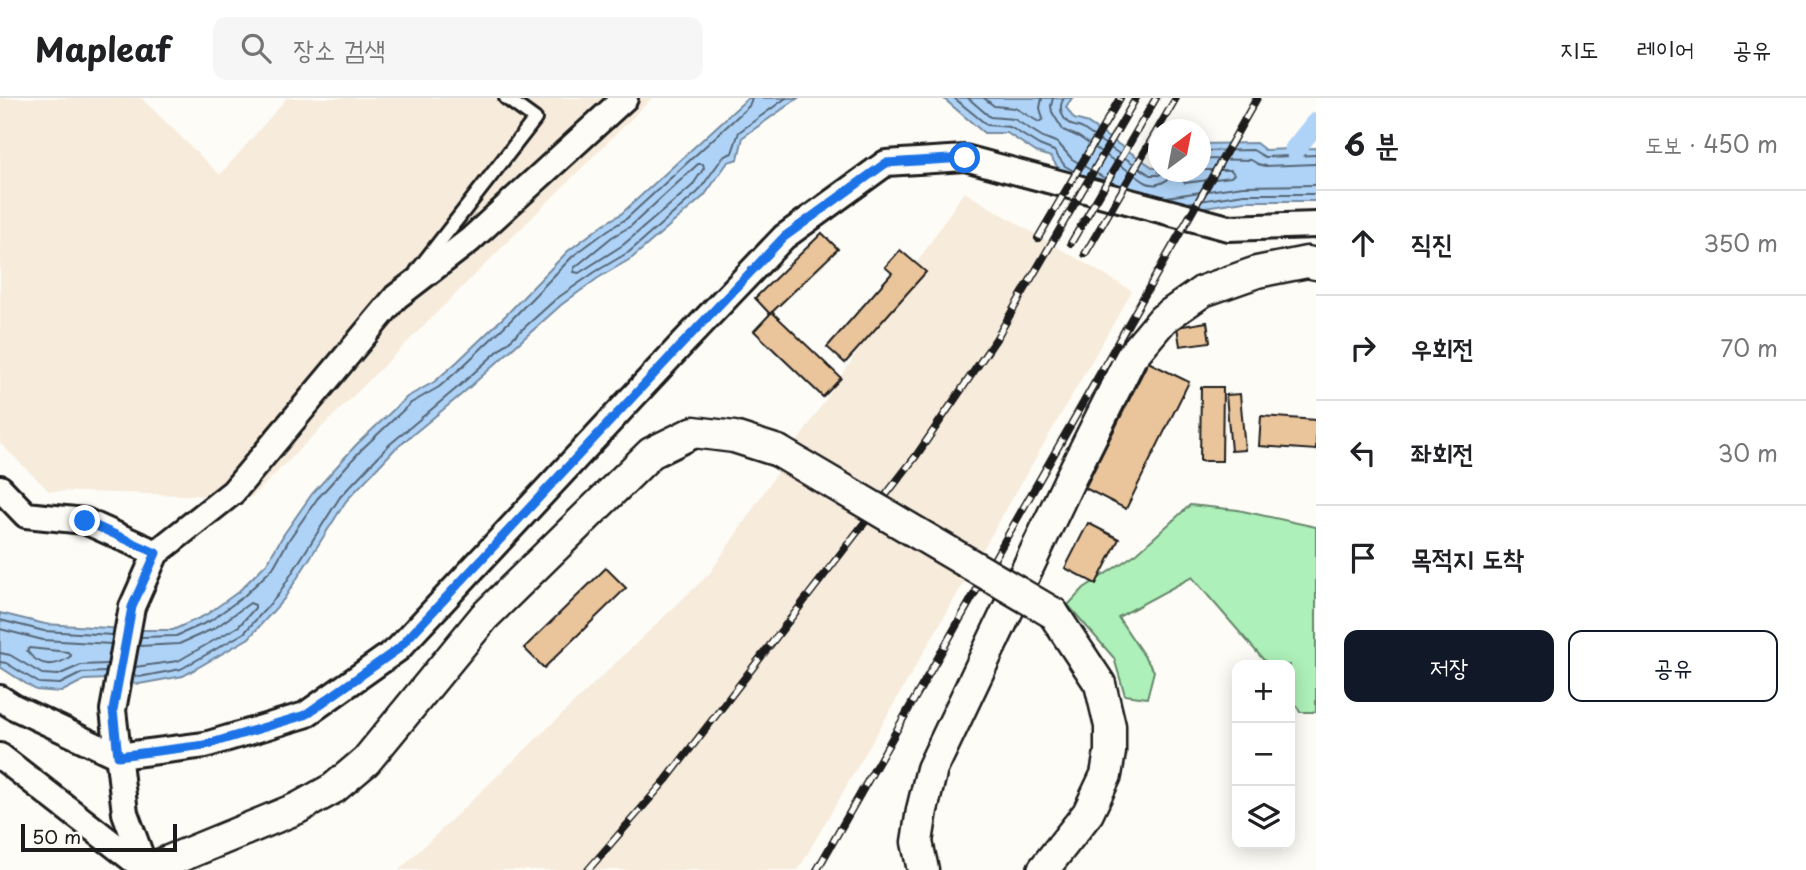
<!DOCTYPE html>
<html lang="ko">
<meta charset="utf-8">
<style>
body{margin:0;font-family:"Playpen Sans","Poor Story",sans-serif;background:#f6f6f6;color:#202124}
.controls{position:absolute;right:21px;bottom:21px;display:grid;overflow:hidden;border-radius:14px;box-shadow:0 4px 18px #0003}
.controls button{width:63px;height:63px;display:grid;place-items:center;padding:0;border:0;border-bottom:2px solid #e0e0e0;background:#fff;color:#202124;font:35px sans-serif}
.compass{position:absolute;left:1148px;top:21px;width:63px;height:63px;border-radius:50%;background:#fff;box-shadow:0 4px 18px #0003;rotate:32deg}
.scale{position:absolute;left:21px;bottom:18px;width:156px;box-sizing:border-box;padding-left:7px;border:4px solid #1c1c1c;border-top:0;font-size:19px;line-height:24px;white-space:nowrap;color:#1c1c1c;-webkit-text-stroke:5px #fdfcf7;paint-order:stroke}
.stop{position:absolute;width:21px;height:21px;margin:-16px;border:5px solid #1a73e8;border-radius:50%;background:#fff}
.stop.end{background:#1a73e8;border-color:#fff;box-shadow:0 2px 7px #0008}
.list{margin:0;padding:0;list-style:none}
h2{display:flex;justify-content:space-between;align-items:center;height:91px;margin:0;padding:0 28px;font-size:30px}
h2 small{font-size:23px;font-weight:400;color:#757577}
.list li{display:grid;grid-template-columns:46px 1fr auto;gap:21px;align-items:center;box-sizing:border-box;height:105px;padding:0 28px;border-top:2px solid #e0e0e0}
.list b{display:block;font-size:26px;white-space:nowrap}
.list em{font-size:23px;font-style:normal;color:#757577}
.actions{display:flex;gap:14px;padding:21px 28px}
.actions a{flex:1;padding:16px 0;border:2px solid #111827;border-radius:14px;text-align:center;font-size:24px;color:#111827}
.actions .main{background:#111827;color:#fff}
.icon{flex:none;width:38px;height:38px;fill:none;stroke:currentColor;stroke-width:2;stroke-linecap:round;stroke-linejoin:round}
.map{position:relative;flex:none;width:1316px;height:772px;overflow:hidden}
header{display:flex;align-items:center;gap:42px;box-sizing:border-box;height:98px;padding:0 35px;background:#fff;border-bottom:2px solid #e0e0e0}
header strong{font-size:33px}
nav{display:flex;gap:38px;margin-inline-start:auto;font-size:24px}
.search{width:490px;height:63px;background:#f6f6f6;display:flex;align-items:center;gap:18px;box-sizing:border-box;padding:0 24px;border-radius:14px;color:#757577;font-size:26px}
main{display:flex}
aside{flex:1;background:#fff}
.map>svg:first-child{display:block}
.built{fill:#f7ebdb}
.green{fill:#aef0b9;stroke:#65866a;stroke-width:2}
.water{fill:#aed3f7;stroke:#748a9f;stroke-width:2}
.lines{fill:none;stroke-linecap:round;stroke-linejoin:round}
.shore{stroke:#566574;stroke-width:2}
.canal{stroke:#aed3f7;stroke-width:21}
.building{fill:#eac49a;stroke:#1c1c1c;stroke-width:2}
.service-casing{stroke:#1c1c1c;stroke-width:18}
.minor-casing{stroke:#1c1c1c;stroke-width:30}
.tertiary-casing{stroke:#1c1c1c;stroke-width:35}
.service{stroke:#fdfcf7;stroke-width:12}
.minor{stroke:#fdfcf7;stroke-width:24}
.tertiary{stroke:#fdfcf7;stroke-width:30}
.rail-casing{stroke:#1c1c1c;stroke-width:8}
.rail{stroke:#fdfcf7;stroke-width:5;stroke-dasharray:16;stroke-linecap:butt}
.tertiary-bridge-casing{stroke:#1c1c1c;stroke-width:35;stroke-linecap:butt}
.tertiary-bridge{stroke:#fdfcf7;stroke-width:30}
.route{stroke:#1a73e8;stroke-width:9}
</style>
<header>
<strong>Mapleaf</strong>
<div class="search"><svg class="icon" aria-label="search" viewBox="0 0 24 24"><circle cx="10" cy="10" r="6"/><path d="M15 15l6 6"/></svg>장소 검색</div>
<nav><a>지도</a><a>레이어</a><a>공유</a></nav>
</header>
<main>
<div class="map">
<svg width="1316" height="772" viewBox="0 0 1316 772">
<rect width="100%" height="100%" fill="#fdfcf7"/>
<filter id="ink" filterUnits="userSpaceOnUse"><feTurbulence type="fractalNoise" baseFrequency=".0143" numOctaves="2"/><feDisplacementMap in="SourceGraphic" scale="14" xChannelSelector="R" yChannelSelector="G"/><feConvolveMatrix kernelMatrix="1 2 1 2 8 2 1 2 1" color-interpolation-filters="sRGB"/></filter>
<g filter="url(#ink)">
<g class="built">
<polygon points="0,0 141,0 220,77 287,0 652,0 252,399 49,393 0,345"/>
<polygon points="964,94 1132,193 798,772 399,772 710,475"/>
</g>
<polygon class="green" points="1190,407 1238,412 1316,429 1316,614 1300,614 1290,597 1290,567 1268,567 1192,479 1118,519 1154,573 1147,600 1125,597 1114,560 1068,507 1084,490 1137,455"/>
<g class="water">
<polygon points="748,0 798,0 743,39 738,61 728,64 704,98 632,160 598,180 561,207 462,296 394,352 346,403 284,501 249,540 183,578 139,586 108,581 84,582 61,594 36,592 0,569 0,515 45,526 140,532 173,532 206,517 238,494 267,465 284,436 312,396 356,347 407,299 434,284 457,264 506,217 568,153 604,126 621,116"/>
<polygon points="943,0 1072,0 1066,9 1074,21 1085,24 1154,70 1158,70 1158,74 1200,74 1201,46 1256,45 1265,52 1316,50 1316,103 1244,103 1159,116 1060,73 1051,59 1036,54 1007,35 984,35"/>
</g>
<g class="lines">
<g class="shore">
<polyline points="954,0 987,27 1010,29 1039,47 1054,53 1065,68 1079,76"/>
<polyline points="968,0 990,19 1014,21 1043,39 1058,45 1072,61 1111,84"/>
<polyline points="984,0 994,8 1015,10 1039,24 1043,21 1040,10 1042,0"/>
<path d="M1053 0 1051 8 1052 14 1063 32 1079 39 1145 84C1156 90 1168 84 1173 74"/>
<path d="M1064 0C1058 9 1061 20 1071 27 1071 27 1082 30 1083 31L1150 77H1159L1164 74"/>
<polyline points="1200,53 1253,52 1265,59 1316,57"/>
<polyline points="1200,61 1251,62 1258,66 1265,68 1316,66"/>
<polygon points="698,66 703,66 704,70 692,88 623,147 579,175 574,174 574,170 612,139 631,128"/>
<polyline points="1184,74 1182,82 1185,85 1231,79 1234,76 1231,72 1200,72"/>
<polyline points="1166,99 1243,88 1316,87"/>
<polyline points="1187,105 1244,96 1316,96"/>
<polyline points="0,522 44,533 113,537"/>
<polyline points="0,531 43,542 111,546"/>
<polyline points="141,539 176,538 210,523 243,499 273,470 290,440 317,401 362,351 411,305 439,289 462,269 511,222 573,158 608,132 626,121 749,8 752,0"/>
<path d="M29 550 68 554 71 558C55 570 39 569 27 553Z"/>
<polyline points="0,555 10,557 42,576 58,577 81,567 107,566"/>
<polyline points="0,564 6,565 39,585 60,586 82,575 106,574"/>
<polyline points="135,569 178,563 239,528 255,510 255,507 250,505 215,530 179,546 139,548"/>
<polyline points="134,578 139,579 181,571 244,535 278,497 340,399 389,347 457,290 556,201 595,174 629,154 698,94 723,59 732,55 739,34 786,0"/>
</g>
<polyline class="canal" points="1295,51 1316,25"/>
</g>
<g class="building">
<polygon points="822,135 838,151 770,216 755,200"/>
<polygon points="900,152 926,174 845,265 827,249 892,175 885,169"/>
<polygon points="772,214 841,280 823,299 754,233"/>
<polygon points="1207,224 1210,244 1180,248 1177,229"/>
<polygon points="1148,264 1189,284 1126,411 1085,390"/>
<polygon points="1201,289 1223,289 1222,363 1200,363"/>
<polygon points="1240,296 1245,352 1231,353 1226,297"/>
<polygon points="1261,318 1316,322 1316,352 1259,348"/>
<polygon points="1088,425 1119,441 1096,486 1065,470"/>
<polygon points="606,470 626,490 544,570 524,550"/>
</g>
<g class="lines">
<defs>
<polyline id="service" points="417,173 535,21 506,0"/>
<g id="minor">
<polyline points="0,390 26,417 85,423 156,455"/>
<polyline points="0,600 14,609 118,658 205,647 305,617 398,551 682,246 784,139 886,65 965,60 1228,130 1316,127"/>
<polyline points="0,658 146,772"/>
<polyline points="146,772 125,715 113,612 132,509 156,455 233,394 396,199 470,142 625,0"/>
</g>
<g id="tertiary">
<polyline points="147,772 298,710 334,690 366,663 484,519 651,355 694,334 734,339 778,353"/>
<polyline points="923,772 917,744 922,712 932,671 1069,383 1131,259 1163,221 1203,193 1257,174 1307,164 1316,166"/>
<polyline points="1043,772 1088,715 1106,677 1110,654 1110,628 1100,586 1053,515"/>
</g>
</defs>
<use href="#service" class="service-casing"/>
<use href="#minor" class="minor-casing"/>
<use href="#tertiary" class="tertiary-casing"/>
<use href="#service" class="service"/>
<use href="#minor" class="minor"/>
<use href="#tertiary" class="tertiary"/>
<defs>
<g id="rail">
<polyline points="1038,140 1120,0"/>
<polyline points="1071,145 1156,0"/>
<polyline points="1085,156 1176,0"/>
<polyline points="588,772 666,682 916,358 996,241 1136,0"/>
<polyline points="817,772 1257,0"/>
</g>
</defs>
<use href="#rail" class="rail-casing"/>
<use href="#rail" class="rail"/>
<defs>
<polyline id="tertiary-bridge" points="778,353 1053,515"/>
</defs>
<use href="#tertiary-bridge" class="tertiary-bridge-casing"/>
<use href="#tertiary-bridge" class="tertiary-bridge"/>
</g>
</g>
<g class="lines" filter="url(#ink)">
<polyline class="route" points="85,423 156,455 132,509 113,612 118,658 205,647 305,617 398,551 682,246 784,139 886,65 965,60"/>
</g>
</svg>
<div class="controls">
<button>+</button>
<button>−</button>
<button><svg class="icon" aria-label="layers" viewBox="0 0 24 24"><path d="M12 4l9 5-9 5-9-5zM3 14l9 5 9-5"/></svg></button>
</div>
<svg class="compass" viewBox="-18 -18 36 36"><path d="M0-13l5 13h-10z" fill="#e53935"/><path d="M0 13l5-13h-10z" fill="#757577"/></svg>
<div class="scale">50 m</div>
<div class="stop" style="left:965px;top:60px"></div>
<div class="stop end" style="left:85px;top:423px"></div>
</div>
<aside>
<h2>6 분<small>도보 · 450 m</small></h2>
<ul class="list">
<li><svg class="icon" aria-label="ahead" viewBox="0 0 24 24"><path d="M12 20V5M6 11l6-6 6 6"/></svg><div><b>직진</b></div><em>350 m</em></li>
<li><svg class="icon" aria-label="right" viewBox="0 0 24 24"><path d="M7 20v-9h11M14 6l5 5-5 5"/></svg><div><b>우회전</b></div><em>70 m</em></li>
<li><svg class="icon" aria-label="left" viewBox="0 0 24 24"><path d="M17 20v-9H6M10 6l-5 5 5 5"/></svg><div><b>좌회전</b></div><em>30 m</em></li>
<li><svg class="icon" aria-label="arrive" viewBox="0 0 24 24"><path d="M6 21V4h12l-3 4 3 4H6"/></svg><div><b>목적지 도착</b></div></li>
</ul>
<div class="actions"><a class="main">저장</a><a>공유</a></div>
</aside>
</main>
